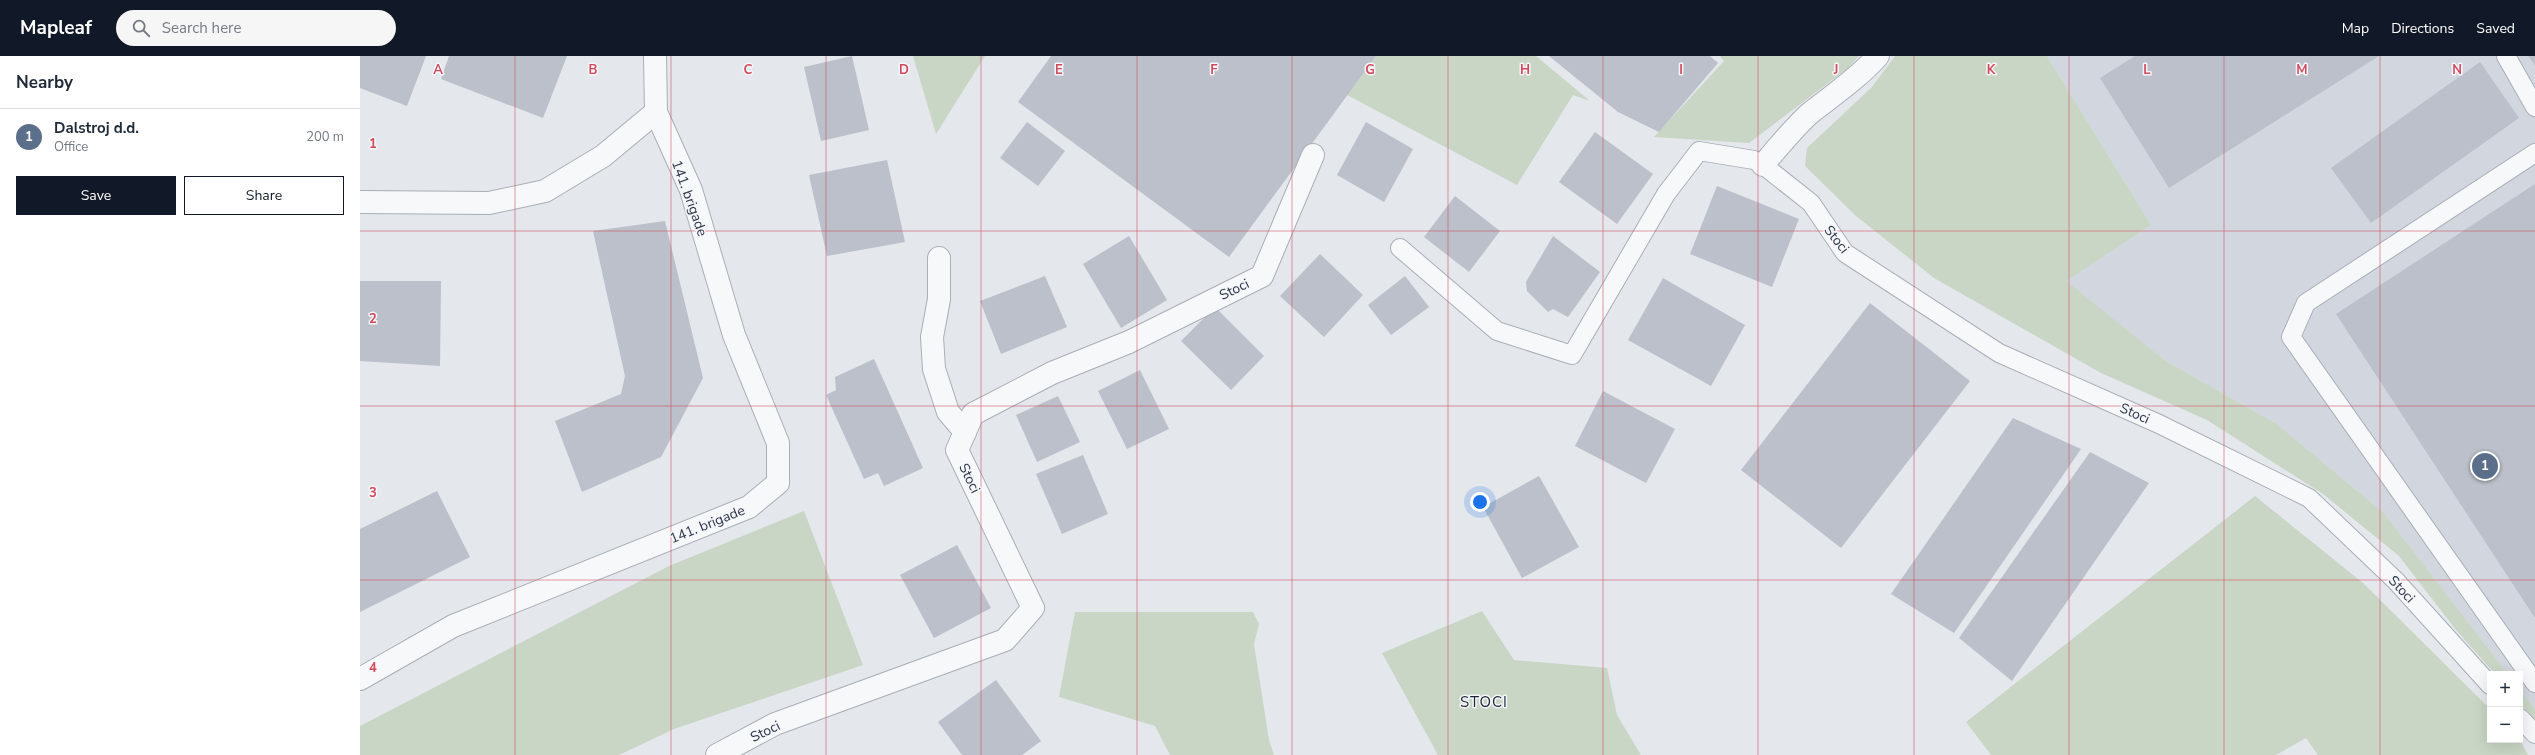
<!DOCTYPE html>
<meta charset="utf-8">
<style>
body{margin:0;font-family:"Nunito Sans",sans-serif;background:#f6f6f7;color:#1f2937}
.controls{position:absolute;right:12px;bottom:12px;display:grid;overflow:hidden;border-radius:0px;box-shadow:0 4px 16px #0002}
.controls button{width:36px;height:36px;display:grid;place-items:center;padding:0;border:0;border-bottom:1px solid #e0e1e3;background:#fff;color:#1f2937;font:20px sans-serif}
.you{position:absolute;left:1120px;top:446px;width:14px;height:14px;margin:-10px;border:3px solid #fff;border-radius:50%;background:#1a73e8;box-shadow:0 0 0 6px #1a73e833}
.badge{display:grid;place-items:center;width:26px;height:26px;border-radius:50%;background:#111827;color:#fff;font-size:13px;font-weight:700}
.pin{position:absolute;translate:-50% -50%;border:2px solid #fff;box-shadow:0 1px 4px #0006}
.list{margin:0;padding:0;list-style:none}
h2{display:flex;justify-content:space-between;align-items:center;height:52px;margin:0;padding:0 16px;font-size:17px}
h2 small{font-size:13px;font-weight:400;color:#747a83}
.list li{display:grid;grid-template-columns:26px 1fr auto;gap:12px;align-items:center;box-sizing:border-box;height:56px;padding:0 16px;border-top:1px solid #e0e1e3}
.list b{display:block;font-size:15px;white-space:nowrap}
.list p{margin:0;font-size:13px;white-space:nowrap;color:#747a83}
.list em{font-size:13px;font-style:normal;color:#747a83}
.actions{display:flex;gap:8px;padding:12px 16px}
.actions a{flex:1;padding:9px 0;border:1px solid #111827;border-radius:0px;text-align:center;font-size:14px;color:#111827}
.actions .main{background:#111827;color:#fff}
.icon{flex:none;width:22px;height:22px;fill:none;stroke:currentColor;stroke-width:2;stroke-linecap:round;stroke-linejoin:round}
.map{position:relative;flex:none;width:2175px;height:699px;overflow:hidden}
header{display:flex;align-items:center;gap:24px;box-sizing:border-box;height:56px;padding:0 20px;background:#111827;color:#fff}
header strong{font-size:19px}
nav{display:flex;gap:22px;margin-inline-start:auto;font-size:14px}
.search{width:280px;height:36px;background:#f6f6f7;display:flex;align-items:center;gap:10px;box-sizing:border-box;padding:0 14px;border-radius:22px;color:#747a83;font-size:15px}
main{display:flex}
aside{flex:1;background:#fff}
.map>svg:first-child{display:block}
.built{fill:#d2d6de}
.green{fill:#c9d6c5}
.building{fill:#bbc0ca}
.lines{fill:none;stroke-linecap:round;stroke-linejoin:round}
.service-casing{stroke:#a9aeb7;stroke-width:20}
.minor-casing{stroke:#a9aeb7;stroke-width:24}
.service{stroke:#f7f8fa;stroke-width:18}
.minor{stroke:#f7f8fa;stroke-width:22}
.grid{fill:none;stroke:#d1495b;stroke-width:1;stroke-opacity:0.55}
.labels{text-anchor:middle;stroke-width:3;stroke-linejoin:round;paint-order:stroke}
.street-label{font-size:14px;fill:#2b3445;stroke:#f4f6f9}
.neighbourhood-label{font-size:15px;letter-spacing:1px;fill:#1d2536;stroke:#f4f6f9}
.grid-label{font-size:13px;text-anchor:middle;font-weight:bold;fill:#d1495b;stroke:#f4f6f9;stroke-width:3;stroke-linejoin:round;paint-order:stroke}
</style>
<header>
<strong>Mapleaf</strong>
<div class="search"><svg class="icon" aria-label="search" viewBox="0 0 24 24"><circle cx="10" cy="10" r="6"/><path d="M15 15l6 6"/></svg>Search here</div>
<nav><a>Map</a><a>Directions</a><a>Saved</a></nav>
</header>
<main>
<aside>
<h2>Nearby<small></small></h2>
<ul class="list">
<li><span class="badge" style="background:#5c6f8a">1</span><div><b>Dalstroj d.d.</b><p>Office</p></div><em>200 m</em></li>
</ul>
<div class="actions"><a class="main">Save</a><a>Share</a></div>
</aside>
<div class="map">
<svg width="2175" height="699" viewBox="0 0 2175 699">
<rect width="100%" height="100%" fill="#e4e7ec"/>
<polygon class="built" points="1687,0 2175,0 2175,653 2160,634 2160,618 2148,618 2024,457 1917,368 1806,305 1705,225 1791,169"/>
<g class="green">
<polygon points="553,0 625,0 576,78"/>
<polygon points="1016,0 1176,0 1230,45 1213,39 1157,129 987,39"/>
<polygon points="1360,0 1499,0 1488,12 1389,87 1294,81 1364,5"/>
<polygon points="1535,0 1687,0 1791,169 1706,225 1806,305 1917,368 2024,457 2148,618 2135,618 2096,574 2039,500 1963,438 1847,364 1741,317 1574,222 1496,160 1445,110 1447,92 1512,31"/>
<polygon points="1895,440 2003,527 2130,653 2130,684 2160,684 2168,699 1958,699 1946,682 1916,699 1631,699 1606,666"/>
<polygon points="444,455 503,609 314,673 259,699 0,699 0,670 309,510"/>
<polygon points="1122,555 1154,604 1247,612 1257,659 1281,699 1078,699 1022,597"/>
<polygon points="715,556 893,556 899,568 894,588 909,684 914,699 810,699 795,670 699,641"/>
<polygon points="2160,634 2175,653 2175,664 2160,647"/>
</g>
<g class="building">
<polygon points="0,0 66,0 47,50 0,32"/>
<polygon points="89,0 207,0 183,62 81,23"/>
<polygon points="492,0 509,74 461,85 444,11"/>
<polygon points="691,0 1016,0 869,201 658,46"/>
<polygon points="1189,0 1350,0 1358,7 1299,76 1258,56"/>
<polygon points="1775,0 2019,0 1809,132 1740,22"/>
<polygon points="2168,0 2175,0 2175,9"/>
<polygon points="2120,6 2159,62 2011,167 1971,112"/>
<polygon points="667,66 705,95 678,130 640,102"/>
<polygon points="1006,66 1053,93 1024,146 977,119"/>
<polygon points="1235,76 1293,118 1257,168 1199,126"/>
<polygon points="527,104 545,186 467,200 449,119"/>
<polygon points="2175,128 2175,562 1976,258"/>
<polygon points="1357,130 1439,163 1412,231 1330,198"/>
<polygon points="1095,140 1140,175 1109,216 1064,181"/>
<polygon points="305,165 343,322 301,401 222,436 195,365 261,338 265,320 233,175"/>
<polygon points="769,180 807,244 761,272 723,208"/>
<polygon points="1193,180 1240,216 1208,261 1193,253 1188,256 1167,235 1166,226"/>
<polygon points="960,198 1003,239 964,281 920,240"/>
<polygon points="685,220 707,271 641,298 620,245"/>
<polygon points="1045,220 1069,251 1031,279 1008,249"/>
<polygon points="1303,222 1385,269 1351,330 1268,284"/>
<polygon points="0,225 81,225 80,310 0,305"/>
<polygon points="1510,247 1610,325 1481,492 1381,414"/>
<polygon points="855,251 904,300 871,334 821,285"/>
<polygon points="514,303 563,412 524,430 518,417 504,423 466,339 476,334 475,321"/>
<polygon points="780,314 809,373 767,393 738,335"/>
<polygon points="1243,335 1315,373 1286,427 1215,390"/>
<polygon points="698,340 720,386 677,406 656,359"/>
<polygon points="1653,362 1721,393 1594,577 1531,538"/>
<polygon points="1730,396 1789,427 1652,625 1599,582"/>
<polygon points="723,399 748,458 702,478 676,418"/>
<polygon points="1179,420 1219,491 1162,522 1123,451"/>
<polygon points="77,435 110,501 0,556 0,473"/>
<polygon points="597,489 631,552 574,582 540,519"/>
<polygon points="636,624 681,685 662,699 602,699 578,666"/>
</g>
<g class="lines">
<defs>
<g id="service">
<polyline points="2146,0 2175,51"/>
<polyline points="2175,97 1946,247 1931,281 2175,627"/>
<polyline points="1040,192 1137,275 1212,299 1306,138 1339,95 1394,104 1403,109 1451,147 1485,197 1639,297 1799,368 1949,442 2036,525 2130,629"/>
<polyline points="2160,662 2175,678"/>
</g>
<g id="minor">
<path d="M1403 109C1418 91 1432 74 1449 58 1473 39 1497 23 1518 0"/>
<polyline points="0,146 129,147 185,135 243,100 296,56"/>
<polyline points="579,202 579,243 572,281 574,313 588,356 605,376"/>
<polyline points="0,623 93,570 389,451 418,427 418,387 374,279 331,134 296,56 295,0"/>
<polyline points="357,699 415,668 645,584 673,552 597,394 613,358 692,317 769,286 902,220 953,99"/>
</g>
</defs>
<use href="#service" class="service-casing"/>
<use href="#minor" class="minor-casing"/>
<use href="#service" class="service"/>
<use href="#minor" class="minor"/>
</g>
<path class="grid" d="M155 0V699M311 0V699M466 0V699M621 0V699M777 0V699M932 0V699M1088 0V699M1243 0V699M1398 0V699M1554 0V699M1709 0V699M1864 0V699M2020 0V699M0 175H2175M0 350H2175M0 524H2175"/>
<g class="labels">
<g class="street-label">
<text transform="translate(330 142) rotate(70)" y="5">141. brigade</text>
<text transform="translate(1477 183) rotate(52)" y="5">Stoci</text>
<text transform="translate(874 233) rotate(-26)" y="5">Stoci</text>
<text transform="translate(1775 357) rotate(24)" y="5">Stoci</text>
<text transform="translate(610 422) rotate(64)" y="5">Stoci</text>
<text transform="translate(347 468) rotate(-22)" y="5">141. brigade</text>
<text transform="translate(2042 533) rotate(47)" y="5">Stoci</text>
<text transform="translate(405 675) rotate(-26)" y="5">Stoci</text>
</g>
<g class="neighbourhood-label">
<text x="1124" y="651">STOCI</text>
</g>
</g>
<g class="grid-label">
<text x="78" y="18">A</text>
<text x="233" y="18">B</text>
<text x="388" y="18">C</text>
<text x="544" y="18">D</text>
<text x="699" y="18">E</text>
<text x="854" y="18">F</text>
<text x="1010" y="18">G</text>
<text x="1165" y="18">H</text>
<text x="1321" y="18">I</text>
<text x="1476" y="18">J</text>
<text x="1631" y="18">K</text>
<text x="1787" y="18">L</text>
<text x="1942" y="18">M</text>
<text x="2097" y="18">N</text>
<text x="13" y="92">1</text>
<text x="13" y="267">2</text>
<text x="13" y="441">3</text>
<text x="13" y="616">4</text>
</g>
</svg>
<div class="controls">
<button>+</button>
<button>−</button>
</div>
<div class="you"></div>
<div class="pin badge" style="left:2125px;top:410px;background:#5c6f8a">1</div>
</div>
</main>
